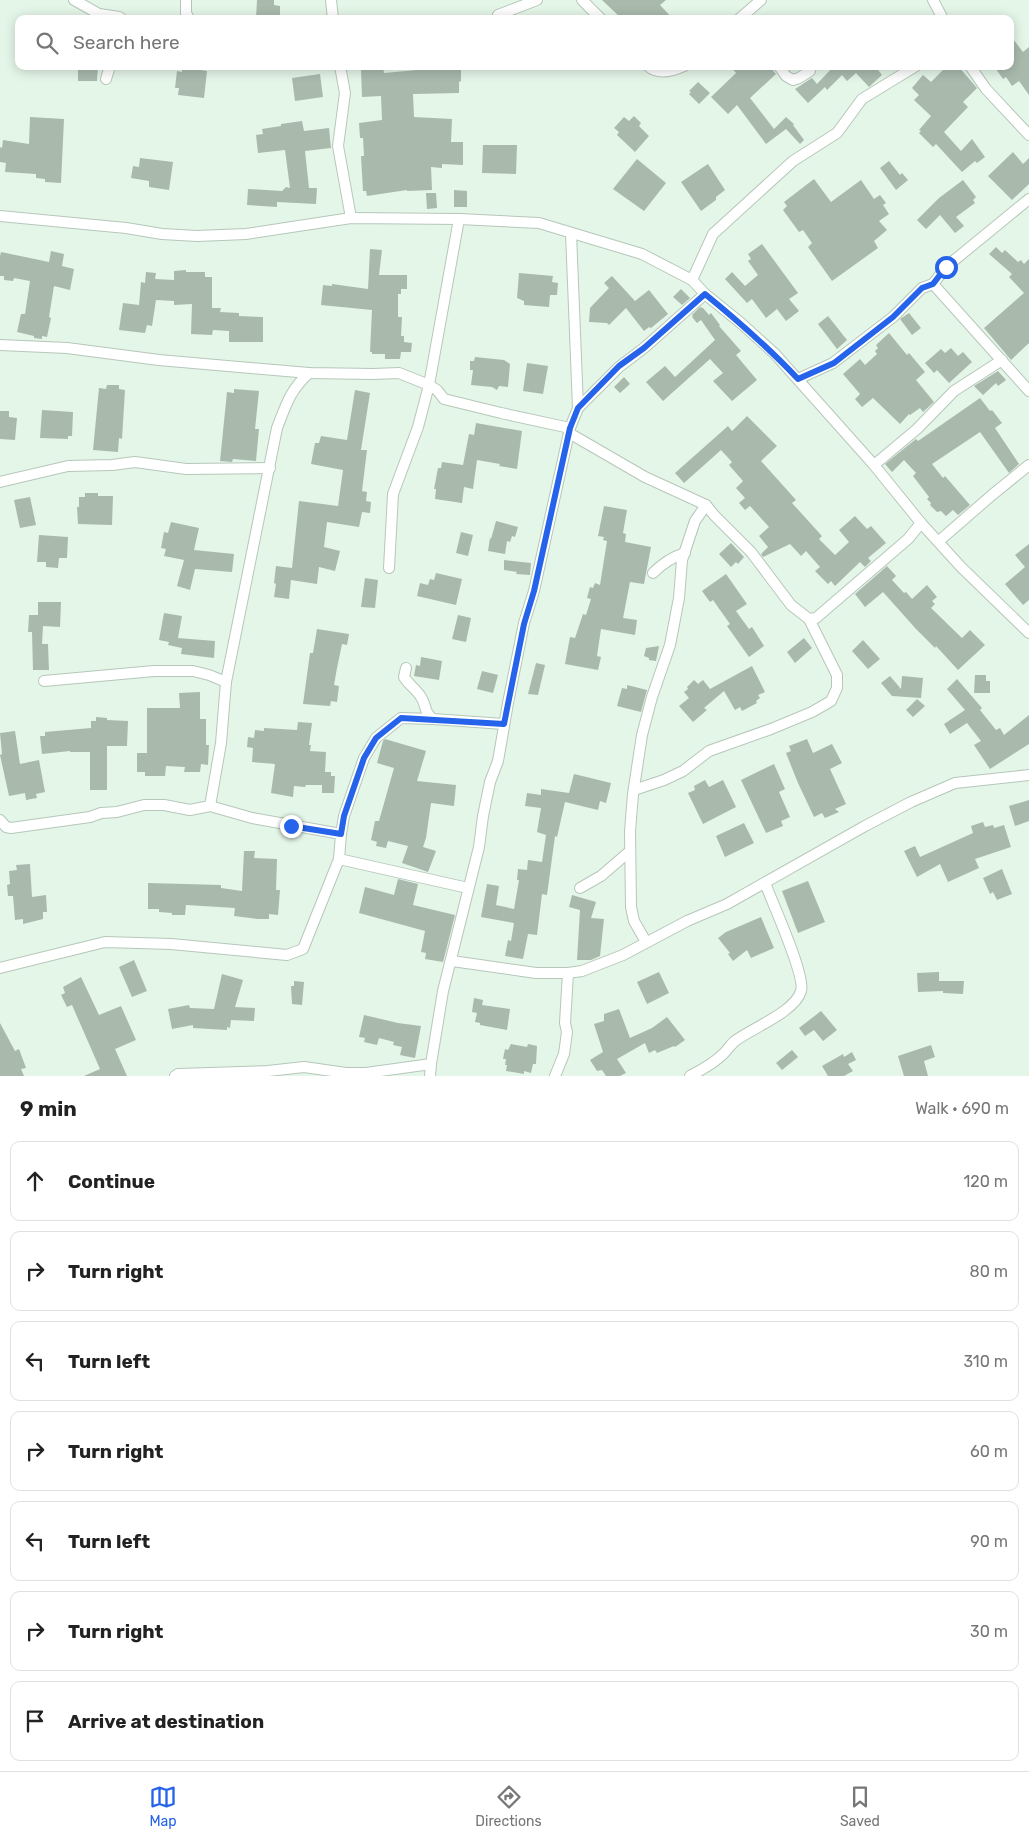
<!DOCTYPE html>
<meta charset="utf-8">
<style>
body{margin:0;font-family:Rubik,sans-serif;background:#f2f2f2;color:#222}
.stop{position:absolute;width:15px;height:15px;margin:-11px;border:4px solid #2563eb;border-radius:50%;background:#fff}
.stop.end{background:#2563eb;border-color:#fff;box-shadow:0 1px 5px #0008}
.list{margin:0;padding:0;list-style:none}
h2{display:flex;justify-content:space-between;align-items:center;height:65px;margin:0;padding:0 20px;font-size:21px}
h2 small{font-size:16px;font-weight:400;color:#767676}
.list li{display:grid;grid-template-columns:32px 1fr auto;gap:15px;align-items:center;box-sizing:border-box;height:80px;margin:0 10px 10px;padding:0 10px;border:1px solid #e0e0e0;border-radius:10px}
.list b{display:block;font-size:19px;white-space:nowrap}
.list em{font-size:16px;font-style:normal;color:#767676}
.icon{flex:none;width:28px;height:28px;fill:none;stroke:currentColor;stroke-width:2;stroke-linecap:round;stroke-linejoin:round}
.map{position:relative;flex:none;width:1029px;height:1076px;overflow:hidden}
.search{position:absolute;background:#fff;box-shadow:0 2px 12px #0003;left:15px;right:15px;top:15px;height:55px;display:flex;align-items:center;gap:12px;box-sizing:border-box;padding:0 18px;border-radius:10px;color:#767676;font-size:19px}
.sheet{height:695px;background:#fff}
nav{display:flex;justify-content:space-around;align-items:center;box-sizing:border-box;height:70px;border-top:1px solid #e0e0e0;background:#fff;font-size:14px;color:#767676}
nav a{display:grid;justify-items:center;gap:2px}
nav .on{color:#2563eb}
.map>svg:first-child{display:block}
.building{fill:#a9baad}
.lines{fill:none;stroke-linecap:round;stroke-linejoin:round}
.minor-casing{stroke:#b6c7ba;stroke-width:12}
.minor{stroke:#fff;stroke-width:10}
.route{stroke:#2563eb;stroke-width:6}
</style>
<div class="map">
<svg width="1029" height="1076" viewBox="0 0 1029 1076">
<rect width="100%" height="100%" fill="#e4f6e8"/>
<g class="building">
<polygon points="257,0 274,0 274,5 280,6 280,19 256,19"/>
<polygon points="602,0 666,0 660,5 673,19 622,19"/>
<polygon points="1010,35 1023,52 1029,47 1029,95 1019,81 1012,86 1006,77 1003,79 994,66 1010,66"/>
<polygon points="78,66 98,66 97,81 78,81"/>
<polygon points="364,66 383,66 384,73 461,66 461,81 459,82 459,93 413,94 414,117 452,119 451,142 463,142 463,165 442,164 442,168 431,167 432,190 407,191 407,190 367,196 366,191 363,191 361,156 364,156 363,138 360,138 359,123 382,120 381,96 362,97 361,69 364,69"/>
<polygon points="730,66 769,66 776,74 750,98 774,129 786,117 794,124 793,125 804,140 800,144 786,129 766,144 737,105 728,114 711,97 736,73"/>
<polygon points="834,66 875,66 882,75 869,87 856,73 847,81 842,75 827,90 825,87 808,103 795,89 812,78 817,84"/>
<polygon points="947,66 958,66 977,88 963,102 968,107 944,132 961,151 972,139 985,157 977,163 975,161 962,172 936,144 933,147 919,133 921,131 919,130 931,116 914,100 919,95 912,88 923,75 931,82"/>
<polygon points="189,67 201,68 200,70 207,71 204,98 178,95 179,88 175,88 177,71 182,72 182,69 188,70"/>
<polygon points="320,74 323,97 295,101 292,78"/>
<polygon points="698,82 710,93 699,104 689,94 691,92 689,91"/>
<polygon points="634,116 641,123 639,126 649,136 635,152 617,135 619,132 614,128 624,117 629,121"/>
<polygon points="30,117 64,119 61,183 45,182 45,179 36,178 36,174 5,172 6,163 0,162 0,147 2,148 3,140 29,144"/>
<polygon points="302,121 304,131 329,128 331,148 305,151 309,188 317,188 316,204 277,202 277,207 247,205 248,189 282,191 286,187 290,188 285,150 258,153 256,135 263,134 262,129 281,126 281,124"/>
<polygon points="483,145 517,145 516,174 482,173"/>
<polygon points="1013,152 1023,164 1029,158 1029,184 1012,200 988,176"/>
<polygon points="140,158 173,162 169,190 149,187 149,181 131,178 133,166 139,167"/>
<polygon points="637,159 666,183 644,211 613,189"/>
<polygon points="889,161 900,175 902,173 908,180 896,190 880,168"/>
<polygon points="708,164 725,190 716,197 716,200 701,211 681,182"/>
<polygon points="814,179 831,202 861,180 874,199 880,195 886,203 883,205 889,214 879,221 887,230 874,241 878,248 832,281 808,247 812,243 803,230 799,232 783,210 787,206 784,202"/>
<polygon points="963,180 976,197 973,200 975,203 956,217 964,226 955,233 940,215 926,229 917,220 939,198"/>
<polygon points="454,190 467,191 467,207 454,207"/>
<polygon points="426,193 436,193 437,208 427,209"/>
<polygon points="762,244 798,293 789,299 799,311 786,321 777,309 766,318 752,299 747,303 725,279 732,272 745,286 758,275 748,261 751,259 748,254"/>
<polygon points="996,247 1002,253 1005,250 1018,262 1021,260 1024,264 1029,259 1029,343 1011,360 984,328 1024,293 1009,277 1012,274 989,254"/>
<polygon points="370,249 382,250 379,275 407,275 407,289 401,289 401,294 398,294 398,317 402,317 401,336 404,336 404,342 412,343 411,352 401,352 400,359 385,359 385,354 372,354 372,352 370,352 372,310 321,305 323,285 332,286 332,284 368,289"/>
<polygon points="51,251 64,254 62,266 74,269 70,290 54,286 49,317 51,318 47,337 42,336 42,339 34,338 34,336 17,332 21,314 25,314 30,281 14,278 13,281 4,280 4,276 0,276 0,256 1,252 49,262"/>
<polygon points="186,270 186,272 205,272 205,277 212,277 212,308 221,308 220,312 239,313 239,316 263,317 263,342 229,342 229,331 213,330 212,335 191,334 192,304 174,305 174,301 156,300 152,326 147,325 145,333 119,330 123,303 139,305 141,282 145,283 146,272 156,273 155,279 174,280 174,271"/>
<polygon points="519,273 553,276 552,282 558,283 557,295 550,295 549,307 524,305 524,301 517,298"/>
<polygon points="612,276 635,301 649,290 668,314 651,328 649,327 644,331 626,308 609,325 607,323 589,322 590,308 609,288 604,283"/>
<polygon points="681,289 690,298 682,305 673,297"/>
<polygon points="700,307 703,308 709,315 711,313 720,325 719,326 741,351 736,355 757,380 732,401 713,381 723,373 710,359 663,401 646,382 665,366 675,377 715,340 701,320 697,323 692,317 693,316 692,315"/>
<polygon points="909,313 921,328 912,335 900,319"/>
<polygon points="828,316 847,340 837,349 818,324"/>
<polygon points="889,333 907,355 909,353 925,372 916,380 934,402 923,412 920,408 910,415 909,414 900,424 873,398 862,407 855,399 860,394 843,374 860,359 865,365 877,354 875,351 878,348 876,345"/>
<polygon points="951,348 958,356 963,352 972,362 949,383 937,370 934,373 925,363 941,349 945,353"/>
<polygon points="475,357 504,360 510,364 508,387 499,386 497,390 492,387 471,385 473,370 470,370 470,361 474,361"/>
<polygon points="527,363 548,366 543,394 523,391"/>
<polygon points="998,371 1006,380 998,386 996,383 983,395 974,386"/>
<polygon points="624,377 630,384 620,393 614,387"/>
<polygon points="107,385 119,385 119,389 125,390 122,439 119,438 118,452 93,450 99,388 106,389"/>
<polygon points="234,389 259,391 255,429 259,429 256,461 233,459 232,462 220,461 227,392 234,393"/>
<polygon points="355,390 370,393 361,450 367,450 362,491 367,492 366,501 371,502 370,513 362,512 359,527 327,522 324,547 340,551 335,571 319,567 317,584 291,580 289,599 274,597 276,584 274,583 276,566 292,568 299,501 338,506 343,470 311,464 315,443 319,443 321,436 347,440"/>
<polygon points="980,398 990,411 992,410 1002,423 995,428 1019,464 1009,473 980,432 932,464 943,478 945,476 970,505 958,515 953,510 946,516 941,511 937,512 930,505 931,503 927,499 929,497 913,476 916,473 904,460 892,472 885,464 916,439 918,441"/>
<polygon points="42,410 73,412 72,436 68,436 68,439 40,438"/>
<polygon points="0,411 9,411 9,417 17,418 15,440 0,439"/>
<polygon points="747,416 777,446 761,461 796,500 792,503 822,536 819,539 835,555 849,542 839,530 855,516 867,529 871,526 886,543 868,558 871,561 865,567 860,562 835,586 831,581 828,584 815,571 820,567 806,551 801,556 790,544 763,557 761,554 768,547 759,536 769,527 750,506 745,510 739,503 745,498 736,488 743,481 729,465 732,462 721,450 684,483 675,473 728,426 732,431"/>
<polygon points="476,423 522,431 517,469 499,466 500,464 477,460 473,489 464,487 462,503 435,499 436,489 434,489 438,468 441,468 442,462 463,465 469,434 474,435"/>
<polygon points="85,493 98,493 98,496 113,496 112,525 78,524 77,507 79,507 79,497 85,497"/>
<polygon points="30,497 36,525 20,528 14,500"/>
<polygon points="604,506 627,510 623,533 626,534 625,542 651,547 644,584 630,582 623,618 637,620 635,635 601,629 597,656 601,657 598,670 565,664 570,637 575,638 583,614 586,615 591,599 587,598 590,587 593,588 595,583 600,585 607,541 603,540 604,537 598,536"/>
<polygon points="496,521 518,527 515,537 512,536 510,542 507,541 505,554 488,551 490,538 491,539"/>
<polygon points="171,522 199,528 194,550 234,554 232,572 195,569 190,590 177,586 184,560 164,556 166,549 161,548 164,532 168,533"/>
<polygon points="461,532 473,535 468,556 456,553"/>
<polygon points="39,535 68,537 67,558 59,558 58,568 46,567 46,562 37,562"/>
<polygon points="731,543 744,557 738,564 736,562 731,567 719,554"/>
<polygon points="1029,544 1029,600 1023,605 1005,584 1025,567 1015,555"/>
<polygon points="504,560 531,563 530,575 516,574 517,572 504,570"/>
<polygon points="887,566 896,576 892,580 904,593 906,592 912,599 927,585 937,597 932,601 935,604 931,608 962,638 970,630 985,645 958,670 936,646 935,648 916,629 883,592 865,607 855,594"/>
<polygon points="436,573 462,579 456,605 417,596 420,583 428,585 430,579 434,580"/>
<polygon points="726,574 747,604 736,611 749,629 752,627 764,646 749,657 727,626 730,624 713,600 710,602 702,591"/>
<polygon points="365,578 378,580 375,608 361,607"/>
<polygon points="38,602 61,602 60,627 43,626 42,644 48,644 49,670 33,670 32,632 28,632 29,615 38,615"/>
<polygon points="164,613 182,616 178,638 215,641 214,658 181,654 182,648 168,645 169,642 159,640"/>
<polygon points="458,615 471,618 466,642 452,639"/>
<polygon points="317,629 349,634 347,645 342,644 337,668 334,685 339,686 337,702 331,701 330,706 303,704 310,653 313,653"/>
<polygon points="804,638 812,648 795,663 787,652"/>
<polygon points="863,640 880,659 868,669 852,651"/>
<polygon points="659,646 656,661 649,660 649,658 644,656 646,648"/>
<polygon points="421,657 442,661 439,680 414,676 416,665 420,666"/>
<polygon points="536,663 545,665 538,695 528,694"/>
<polygon points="752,666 765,692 758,695 760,698 756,701 757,703 742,711 740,707 735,710 724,691 704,708 707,710 693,722 679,706 689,698 684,692 688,689 687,687 694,680 698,684 703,680 710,689"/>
<polygon points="482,671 498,675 493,693 477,689"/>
<polygon points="975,675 986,675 986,681 990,681 990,693 974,693"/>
<polygon points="890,676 901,689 902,676 923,678 921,698 892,696 881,683"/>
<polygon points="957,679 982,708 980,710 996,730 1000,728 1004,735 1029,715 1029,744 990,769 974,745 981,741 967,723 950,734 944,724 965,710 947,689"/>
<polygon points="627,685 647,690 641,712 617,706 622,688 627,689"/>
<polygon points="200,692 200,719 206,719 206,745 209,745 208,765 201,764 200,772 184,772 185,767 166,766 165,776 145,776 145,772 137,772 137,753 147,753 147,708 180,708 179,693"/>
<polygon points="917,699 925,706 913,717 906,710"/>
<polygon points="96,717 107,718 107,720 128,721 127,746 107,746 107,790 90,790 90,752 70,752 70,751 42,754 40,736 45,736 45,732 91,728 91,721 96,721"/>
<polygon points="298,722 312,723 309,745 311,745 310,751 326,752 325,772 331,772 331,776 335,776 334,793 322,793 322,785 306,785 305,787 294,786 293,797 271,793 275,764 252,762 253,748 247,747 248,737 254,738 255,730 264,731 264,728 297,730"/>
<polygon points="15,731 20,764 39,760 45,792 36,794 37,798 26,800 25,793 9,796 0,755 2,754 0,733"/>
<polygon points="385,739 426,751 417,781 456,785 454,806 431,803 426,838 423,847 436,851 428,872 402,863 408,846 388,841 386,848 376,846 377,842 371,840 375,821 379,821 394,768 377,763 383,741"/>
<polygon points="807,739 813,753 832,744 842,763 830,769 846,804 835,809 839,812 825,818 822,813 814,817 798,783 786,753 791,751 789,746"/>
<polygon points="774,764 785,789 779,792 790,817 781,821 783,826 766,833 741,780"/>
<polygon points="574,774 611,783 606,803 600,801 598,810 565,802 557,837 555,836 547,895 542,894 537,935 528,934 523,959 505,956 508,940 511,941 514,923 481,917 487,884 499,886 496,905 514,909 519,880 517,880 518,869 527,870 528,860 542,862 546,835 537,832 541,808 525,806 527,793 541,795 541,789 569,793"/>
<polygon points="705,780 709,787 723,780 736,807 703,824 688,793 695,790 694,786"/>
<polygon points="1029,800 1029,821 1015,826 1009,806"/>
<polygon points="983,822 985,827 993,825 994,828 1004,825 1011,847 975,859 979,868 948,882 940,864 917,877 904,851 915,846 920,857 973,833 971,826"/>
<polygon points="744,823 754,843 725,857 716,836"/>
<polygon points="244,851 255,851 254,858 277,859 276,890 280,890 278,915 269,914 269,919 257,919 234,916 235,908 186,905 185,915 172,915 172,913 159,912 159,909 148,909 148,883 221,885 221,888 242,891"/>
<polygon points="30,864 32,897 46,895 47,912 43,912 43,919 23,924 23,919 15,920 13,896 8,896 7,885 10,884 9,871 17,870 16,865"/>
<polygon points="1002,869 1012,894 997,900 993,892 990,894 983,878"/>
<polygon points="398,879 418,884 413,905 455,915 443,962 425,959 426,953 421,952 425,931 359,913 365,887 394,895"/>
<polygon points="808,881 825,922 798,933 782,891"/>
<polygon points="572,895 596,902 591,918 604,919 600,956 591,960 577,960 580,910 569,907"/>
<polygon points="761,917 774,948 751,958 747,950 733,961 728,954 730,953 718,938 726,932"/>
<polygon points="134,960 147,991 132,997 119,967"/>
<polygon points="659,972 669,993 647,1004 637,982"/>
<polygon points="939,972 939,981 964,981 963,994 943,993 943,991 918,992 917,973"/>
<polygon points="222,974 243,980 235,1007 255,1008 254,1021 231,1020 230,1028 227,1027 227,1030 193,1028 193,1025 172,1029 168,1009 189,1005 190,1008 214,1009"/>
<polygon points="81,977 99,1015 121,1006 136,1040 115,1049 127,1076 84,1076 100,1069 72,1005 67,1007 61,995 65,993 63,987"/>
<polygon points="294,981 304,982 302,1005 292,1004 291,986 294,986"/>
<polygon points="474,998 483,1000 482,1005 510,1009 507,1030 480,1025 480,1023 475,1022 477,1013 472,1012"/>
<polygon points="619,1009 630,1038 652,1028 667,1017 685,1040 675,1047 674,1046 657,1053 655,1050 649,1053 645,1043 617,1059 626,1073 620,1076 606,1076 602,1070 597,1071 590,1060 603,1052 594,1024 604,1021 604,1014"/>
<polygon points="821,1011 837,1030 823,1041 814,1030 805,1036 799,1028"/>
<polygon points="364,1015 398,1023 421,1026 415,1058 400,1055 402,1047 393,1045 394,1042 379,1038 377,1045 364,1042 365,1038 359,1037"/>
<polygon points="0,1023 15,1051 19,1049 26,1068 21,1069 24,1076 0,1076"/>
<polygon points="511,1044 527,1047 528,1044 537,1046 536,1064 533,1064 531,1073 524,1071 524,1074 506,1071 507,1065 505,1065 506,1059 503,1059 505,1049 508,1050"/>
<polygon points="931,1045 935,1057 924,1061 928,1076 904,1076 898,1056"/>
<polygon points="792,1050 798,1057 782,1070 776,1063"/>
<polygon points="852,1052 856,1060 848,1064 853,1071 844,1076 828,1076 822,1066 843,1054 844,1057"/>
</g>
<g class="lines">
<defs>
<g id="minor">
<polyline points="74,0 99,14 119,17 122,19"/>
<polyline points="186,0 186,13 189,19"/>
<polyline points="331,0 333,19"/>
<polyline points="582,0 601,19"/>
<polyline points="933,0 943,19"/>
<polyline points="498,15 537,0"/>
<polyline points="739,19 761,0"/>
<polyline points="340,66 345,93 338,146 351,218"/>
<path d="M648 66C658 75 673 71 684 66"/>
<polyline points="779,66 786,76 793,80 799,78 810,71"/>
<polyline points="970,66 986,89 1029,135"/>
<polyline points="106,79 110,66"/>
<polyline points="0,216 126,228 162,234 197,236 246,234 351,218 459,219 539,223 642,254 692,280 705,294 742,324 775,354 874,465 921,523 961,567 1029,633"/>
<polyline points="692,280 713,234 793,161 837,133 862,99 916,66"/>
<polyline points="933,284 1029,391"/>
<polyline points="0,345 67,348 159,360 309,373 373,374 399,373 429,385 437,390 444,399 501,413 570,428"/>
<polyline points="798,379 833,363 893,317 922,288 933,284 946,267 1029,199"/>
<polyline points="578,408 619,367 644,348 705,294"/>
<polyline points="569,433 645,477 706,505 714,515 751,552 791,605 809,619 816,618 908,539 921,523"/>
<polyline points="874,465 917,429 954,391 1002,360"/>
<polyline points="0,482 68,466 112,465 135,462 186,469 270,468"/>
<polyline points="939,541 992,495 1029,465"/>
<polyline points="389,568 393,494 418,427 429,385 459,219"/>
<path d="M653 573C662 564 672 557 685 553"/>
<path d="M406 668 404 677C409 685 416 689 421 697 427 706 423 711 433 719L504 724"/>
<polyline points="44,681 154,671 193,671 209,675 226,682"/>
<polyline points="634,790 664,780 683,771 709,751 771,729 812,712 831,701 837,688 837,675 809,619"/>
<path d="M0 820 6 827 11 828 90 817 101 813 117 812 144 805H164L190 810 210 806 221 743 226 682 277 428C286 405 290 390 309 373"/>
<polyline points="341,834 344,816 364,758 376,738 401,718 433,719"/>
<polyline points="339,859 468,888"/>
<polyline points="580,888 601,876 630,851"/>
<polyline points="646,942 634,921 631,907 630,831 633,794 642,735 652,697 670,645 679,598 682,560 695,521 706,505"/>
<polyline points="452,961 536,973 568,973 582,971 623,955 687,921 727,904 865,826 911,802 955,783 1029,775"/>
<polyline points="0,968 105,942 171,944 287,955 303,949 339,859 341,834 252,818 210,806"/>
<polyline points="175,1076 178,1074 268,1071 304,1067 346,1073 366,1073 431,1064 443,991 479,847 483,816 490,782 498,761 508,703 524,623 534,591 570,428 578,408 571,233"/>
<polyline points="430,1076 431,1064"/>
<polyline points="555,1076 564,1054 567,1032 565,1023 568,973"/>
<path d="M690 1076C701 1070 713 1064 722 1055 727 1051 730 1045 735 1041 752 1028 795 1012 801 991 806 976 772 902 765 883"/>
</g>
</defs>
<use href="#minor" class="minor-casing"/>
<use href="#minor" class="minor"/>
</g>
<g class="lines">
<path class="route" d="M291 826 341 834 344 816 364 758 376 738 401 718 504 724 524 624 534 591 570 428 578 408 619 366 644 348 705 294C738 321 769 348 798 379L834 363 893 317 922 288 933 284 946 267"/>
</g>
</svg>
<div class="stop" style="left:946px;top:267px"></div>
<div class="stop end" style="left:291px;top:826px"></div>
<div class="search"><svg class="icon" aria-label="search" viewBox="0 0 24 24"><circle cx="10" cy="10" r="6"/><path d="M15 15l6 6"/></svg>Search here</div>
</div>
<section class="sheet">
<h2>9 min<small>Walk · 690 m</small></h2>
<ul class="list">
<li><svg class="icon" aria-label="ahead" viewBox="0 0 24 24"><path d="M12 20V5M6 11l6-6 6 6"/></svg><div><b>Continue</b></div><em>120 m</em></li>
<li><svg class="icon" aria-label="right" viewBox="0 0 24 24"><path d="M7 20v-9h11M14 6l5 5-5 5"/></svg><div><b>Turn right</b></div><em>80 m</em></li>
<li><svg class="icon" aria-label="left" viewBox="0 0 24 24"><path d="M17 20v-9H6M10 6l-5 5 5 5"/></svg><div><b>Turn left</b></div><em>310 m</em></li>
<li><svg class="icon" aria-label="right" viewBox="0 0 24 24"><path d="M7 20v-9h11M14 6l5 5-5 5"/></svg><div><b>Turn right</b></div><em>60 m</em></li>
<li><svg class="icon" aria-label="left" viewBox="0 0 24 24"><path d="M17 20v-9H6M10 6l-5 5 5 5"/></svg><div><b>Turn left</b></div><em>90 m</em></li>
<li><svg class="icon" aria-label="right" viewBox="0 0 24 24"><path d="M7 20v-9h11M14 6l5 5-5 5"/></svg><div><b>Turn right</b></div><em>30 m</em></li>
<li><svg class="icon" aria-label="arrive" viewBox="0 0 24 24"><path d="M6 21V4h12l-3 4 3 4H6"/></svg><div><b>Arrive at destination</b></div></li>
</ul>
</section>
<nav>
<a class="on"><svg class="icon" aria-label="map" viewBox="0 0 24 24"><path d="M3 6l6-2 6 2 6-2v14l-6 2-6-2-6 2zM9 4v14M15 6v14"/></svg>Map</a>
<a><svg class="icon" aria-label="directions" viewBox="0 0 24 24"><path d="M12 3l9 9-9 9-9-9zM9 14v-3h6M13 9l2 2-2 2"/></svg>Directions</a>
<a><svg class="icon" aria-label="saved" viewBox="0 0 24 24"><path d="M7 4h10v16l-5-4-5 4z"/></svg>Saved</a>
</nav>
